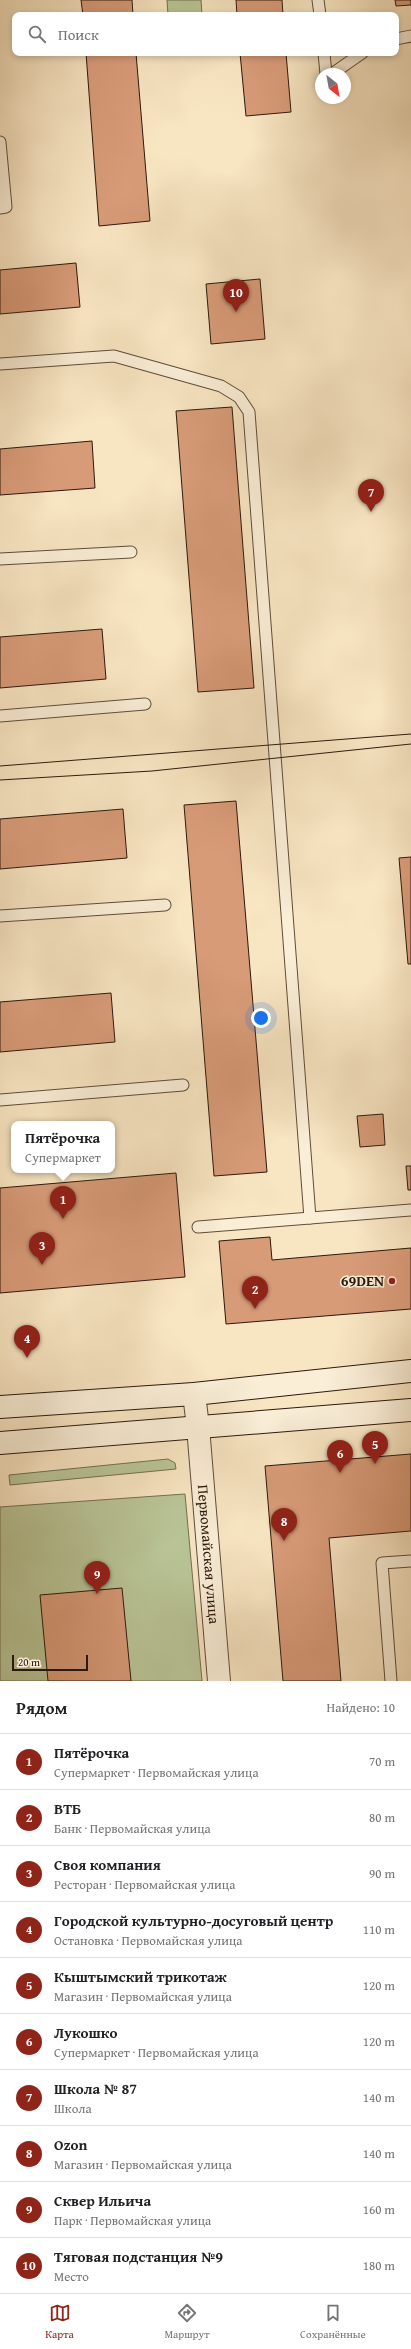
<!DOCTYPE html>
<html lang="ru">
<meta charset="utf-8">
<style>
body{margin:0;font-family:"Gentium Book Plus",serif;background:#f2f2f2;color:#202124}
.compass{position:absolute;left:315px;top:68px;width:36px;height:36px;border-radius:50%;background:#fff;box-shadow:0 2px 6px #0003;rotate:149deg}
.scale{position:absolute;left:12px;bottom:10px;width:76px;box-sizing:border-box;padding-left:4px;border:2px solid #2c190d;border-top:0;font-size:11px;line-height:14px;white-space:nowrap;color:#2c190d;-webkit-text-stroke:3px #faeed7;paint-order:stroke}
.you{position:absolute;left:261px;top:1018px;width:14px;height:14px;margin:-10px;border:3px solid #fff;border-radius:50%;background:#1a73e8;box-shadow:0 0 0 6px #1a73e833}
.badge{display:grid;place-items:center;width:26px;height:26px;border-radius:50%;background:#8f2418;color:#fff;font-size:13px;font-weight:700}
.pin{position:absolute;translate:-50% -33px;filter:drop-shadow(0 1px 2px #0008)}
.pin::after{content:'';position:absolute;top:21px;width:14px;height:12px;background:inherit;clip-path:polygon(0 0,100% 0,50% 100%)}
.popup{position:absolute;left:11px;top:1121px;width:104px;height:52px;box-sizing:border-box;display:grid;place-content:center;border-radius:8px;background:#fff;filter:drop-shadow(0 1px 3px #0005);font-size:13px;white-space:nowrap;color:#757577}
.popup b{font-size:15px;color:#202124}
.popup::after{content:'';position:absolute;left:50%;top:100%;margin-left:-8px;border:8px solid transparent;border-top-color:#fff}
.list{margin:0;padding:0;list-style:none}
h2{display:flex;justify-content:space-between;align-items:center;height:52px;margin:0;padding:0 16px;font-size:17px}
h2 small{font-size:13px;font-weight:400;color:#757577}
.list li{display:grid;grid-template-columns:26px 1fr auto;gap:12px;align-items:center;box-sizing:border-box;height:56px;padding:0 16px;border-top:1px solid #e0e0e0}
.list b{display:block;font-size:15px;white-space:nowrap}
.list p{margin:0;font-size:13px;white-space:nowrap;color:#757577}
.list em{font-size:13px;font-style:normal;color:#757577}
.icon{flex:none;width:22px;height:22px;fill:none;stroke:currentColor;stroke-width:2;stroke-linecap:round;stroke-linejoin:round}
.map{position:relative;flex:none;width:411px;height:1681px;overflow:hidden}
.search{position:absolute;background:#fff;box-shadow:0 2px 6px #0003;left:12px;right:12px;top:12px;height:44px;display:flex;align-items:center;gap:10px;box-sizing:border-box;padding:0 14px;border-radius:8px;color:#757577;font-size:15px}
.sheet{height:612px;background:#fff}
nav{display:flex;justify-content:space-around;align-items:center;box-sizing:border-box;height:56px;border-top:1px solid #e0e0e0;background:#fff;font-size:11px;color:#757577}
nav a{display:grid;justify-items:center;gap:2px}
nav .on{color:#8f2418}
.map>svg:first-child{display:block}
.green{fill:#b9c597;stroke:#726f52}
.building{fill:#d89b78;stroke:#2c190d}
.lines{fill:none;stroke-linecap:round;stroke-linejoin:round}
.service-casing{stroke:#5f4c3a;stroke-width:13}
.minor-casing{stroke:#5f4c3a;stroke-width:24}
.secondary-casing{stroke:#2c190d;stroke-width:24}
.service{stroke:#faeed7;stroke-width:11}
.minor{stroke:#faeed7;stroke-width:22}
.secondary{stroke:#faeed7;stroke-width:22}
.tram{stroke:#2c190d;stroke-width:1}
.poi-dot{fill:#8f2418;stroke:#faeed7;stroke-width:1.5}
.labels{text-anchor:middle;stroke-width:3;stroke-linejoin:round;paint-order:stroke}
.poi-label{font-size:15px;font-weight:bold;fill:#2c190d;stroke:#faeed7;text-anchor:end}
.street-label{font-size:15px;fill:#2c190d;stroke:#faeed7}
</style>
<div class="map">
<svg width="411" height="1681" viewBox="0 0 411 1681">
<rect width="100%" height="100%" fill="#f8e5c2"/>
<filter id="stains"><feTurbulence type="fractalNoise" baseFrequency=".005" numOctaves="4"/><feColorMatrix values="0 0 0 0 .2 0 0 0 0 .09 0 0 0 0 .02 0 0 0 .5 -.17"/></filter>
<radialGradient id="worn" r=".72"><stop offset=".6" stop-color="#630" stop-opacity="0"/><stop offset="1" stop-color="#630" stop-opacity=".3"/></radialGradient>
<g class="green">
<polygon points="167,0 201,0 202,15 168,15"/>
<polygon points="168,1459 175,1463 176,1469 10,1485 9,1475"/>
<polygon points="185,1494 202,1681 0,1681 0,1507"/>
</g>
<g class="building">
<polygon points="81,0 132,0 133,15 83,15"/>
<polygon points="236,0 282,0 283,15 237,15"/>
<polygon points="395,0 411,0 411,5 396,6"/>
<polygon points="86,53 136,53 150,221 99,226"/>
<polygon points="240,53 286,53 291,112 246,116"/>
<polygon points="76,263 80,307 0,314 0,270"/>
<polygon points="260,279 265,339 211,344 206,284"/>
<polygon points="232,407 254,688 198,692 176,411"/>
<polygon points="92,441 95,488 0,495 0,449"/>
<polygon points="102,629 106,679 0,688 0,637"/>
<polygon points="236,801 267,1172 214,1176 184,805"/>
<polygon points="123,809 127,858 0,869 0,819"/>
<polygon points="411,857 411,964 408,964 399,858"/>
<polygon points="111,993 115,1042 0,1052 0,1002"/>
<polygon points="383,1114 385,1145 360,1147 357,1116"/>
<polygon points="406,1166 411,1166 411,1190 408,1190"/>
<polygon points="176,1173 185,1277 0,1293 0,1188"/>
<polygon points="270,1237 272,1260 411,1248 411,1309 226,1324 219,1241"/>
<polygon points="411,1454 411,1531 329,1538 341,1681 283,1681 265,1466"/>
<polygon points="122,1588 131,1681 48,1681 40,1595"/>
</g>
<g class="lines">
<defs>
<g id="service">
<polyline points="318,0 320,15"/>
<polyline points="396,39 411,36"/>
<polyline points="324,53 326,74"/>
<polyline points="332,74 362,53"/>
<polyline points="0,142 6,207 0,208"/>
<polyline points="0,364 114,356 221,386 239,397 249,412 310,1218"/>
<polyline points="0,559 131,552"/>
<polyline points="0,716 145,704"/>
<polyline points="0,916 165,905"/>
<polyline points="0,1100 183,1085"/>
<polyline points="198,1227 411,1210"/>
<polyline points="391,1681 382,1563 411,1561"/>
</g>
<g id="minor">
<path id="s1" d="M194 1394 198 1427 219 1681"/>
</g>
<g id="secondary">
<polyline points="0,1407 194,1394 411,1371"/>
<polyline points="0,1443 411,1410"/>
</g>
</defs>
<use href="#service" class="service-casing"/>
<use href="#minor" class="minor-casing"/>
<use href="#secondary" class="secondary-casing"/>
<use href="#service" class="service"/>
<use href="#minor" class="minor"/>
<use href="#secondary" class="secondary"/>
<g class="tram">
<polyline points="0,766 411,734"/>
<polyline points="0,780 152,771 411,744"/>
</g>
</g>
<circle class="poi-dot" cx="392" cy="1281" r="4"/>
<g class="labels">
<g class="poi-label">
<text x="384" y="1286">69DEN</text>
</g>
<g class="street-label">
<text dy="5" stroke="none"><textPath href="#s1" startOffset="161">Первомайская улица</textPath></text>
</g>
</g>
<rect width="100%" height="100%" filter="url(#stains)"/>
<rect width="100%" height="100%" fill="url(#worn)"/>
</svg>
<svg class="compass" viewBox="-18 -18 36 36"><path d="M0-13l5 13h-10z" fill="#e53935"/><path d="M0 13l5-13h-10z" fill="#757577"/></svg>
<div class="scale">20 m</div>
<div class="you"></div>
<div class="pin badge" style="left:63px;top:1219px">1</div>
<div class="popup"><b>Пятёрочка</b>Супермаркет</div>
<div class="pin badge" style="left:255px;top:1309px">2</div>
<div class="pin badge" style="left:42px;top:1265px">3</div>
<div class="pin badge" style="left:27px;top:1358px">4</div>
<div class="pin badge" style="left:375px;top:1464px">5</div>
<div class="pin badge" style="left:340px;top:1473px">6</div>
<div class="pin badge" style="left:371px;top:512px">7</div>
<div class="pin badge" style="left:284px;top:1541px">8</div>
<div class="pin badge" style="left:97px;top:1594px">9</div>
<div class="pin badge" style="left:236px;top:312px">10</div>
<div class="search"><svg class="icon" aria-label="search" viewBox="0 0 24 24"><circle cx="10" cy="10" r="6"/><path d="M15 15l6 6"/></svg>Поиск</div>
</div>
<section class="sheet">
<h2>Рядом<small>Найдено: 10</small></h2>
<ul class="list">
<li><span class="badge">1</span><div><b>Пятёрочка</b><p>Супермаркет · Первомайская улица</p></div><em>70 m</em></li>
<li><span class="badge">2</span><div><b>ВТБ</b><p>Банк · Первомайская улица</p></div><em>80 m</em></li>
<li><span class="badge">3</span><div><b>Своя компания</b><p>Ресторан · Первомайская улица</p></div><em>90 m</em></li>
<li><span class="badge">4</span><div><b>Городской культурно-досуговый центр</b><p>Остановка · Первомайская улица</p></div><em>110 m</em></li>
<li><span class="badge">5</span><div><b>Кыштымский трикотаж</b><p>Магазин · Первомайская улица</p></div><em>120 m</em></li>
<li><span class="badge">6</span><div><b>Лукошко</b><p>Супермаркет · Первомайская улица</p></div><em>120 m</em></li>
<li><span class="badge">7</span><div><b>Школа № 87</b><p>Школа</p></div><em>140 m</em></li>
<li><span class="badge">8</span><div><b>Ozon</b><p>Магазин · Первомайская улица</p></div><em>140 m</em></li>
<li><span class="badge">9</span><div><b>Сквер Ильича</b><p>Парк · Первомайская улица</p></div><em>160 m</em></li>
<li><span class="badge">10</span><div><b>Тяговая подстанция №9</b><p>Место</p></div><em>180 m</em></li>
</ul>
</section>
<nav>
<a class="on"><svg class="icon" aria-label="map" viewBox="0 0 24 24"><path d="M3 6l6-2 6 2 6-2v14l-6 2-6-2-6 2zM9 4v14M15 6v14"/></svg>Карта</a>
<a><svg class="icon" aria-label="directions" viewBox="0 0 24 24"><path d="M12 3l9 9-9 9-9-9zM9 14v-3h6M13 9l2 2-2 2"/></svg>Маршрут</a>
<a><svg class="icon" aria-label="saved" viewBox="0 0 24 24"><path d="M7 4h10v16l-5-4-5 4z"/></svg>Сохранённые</a>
</nav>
